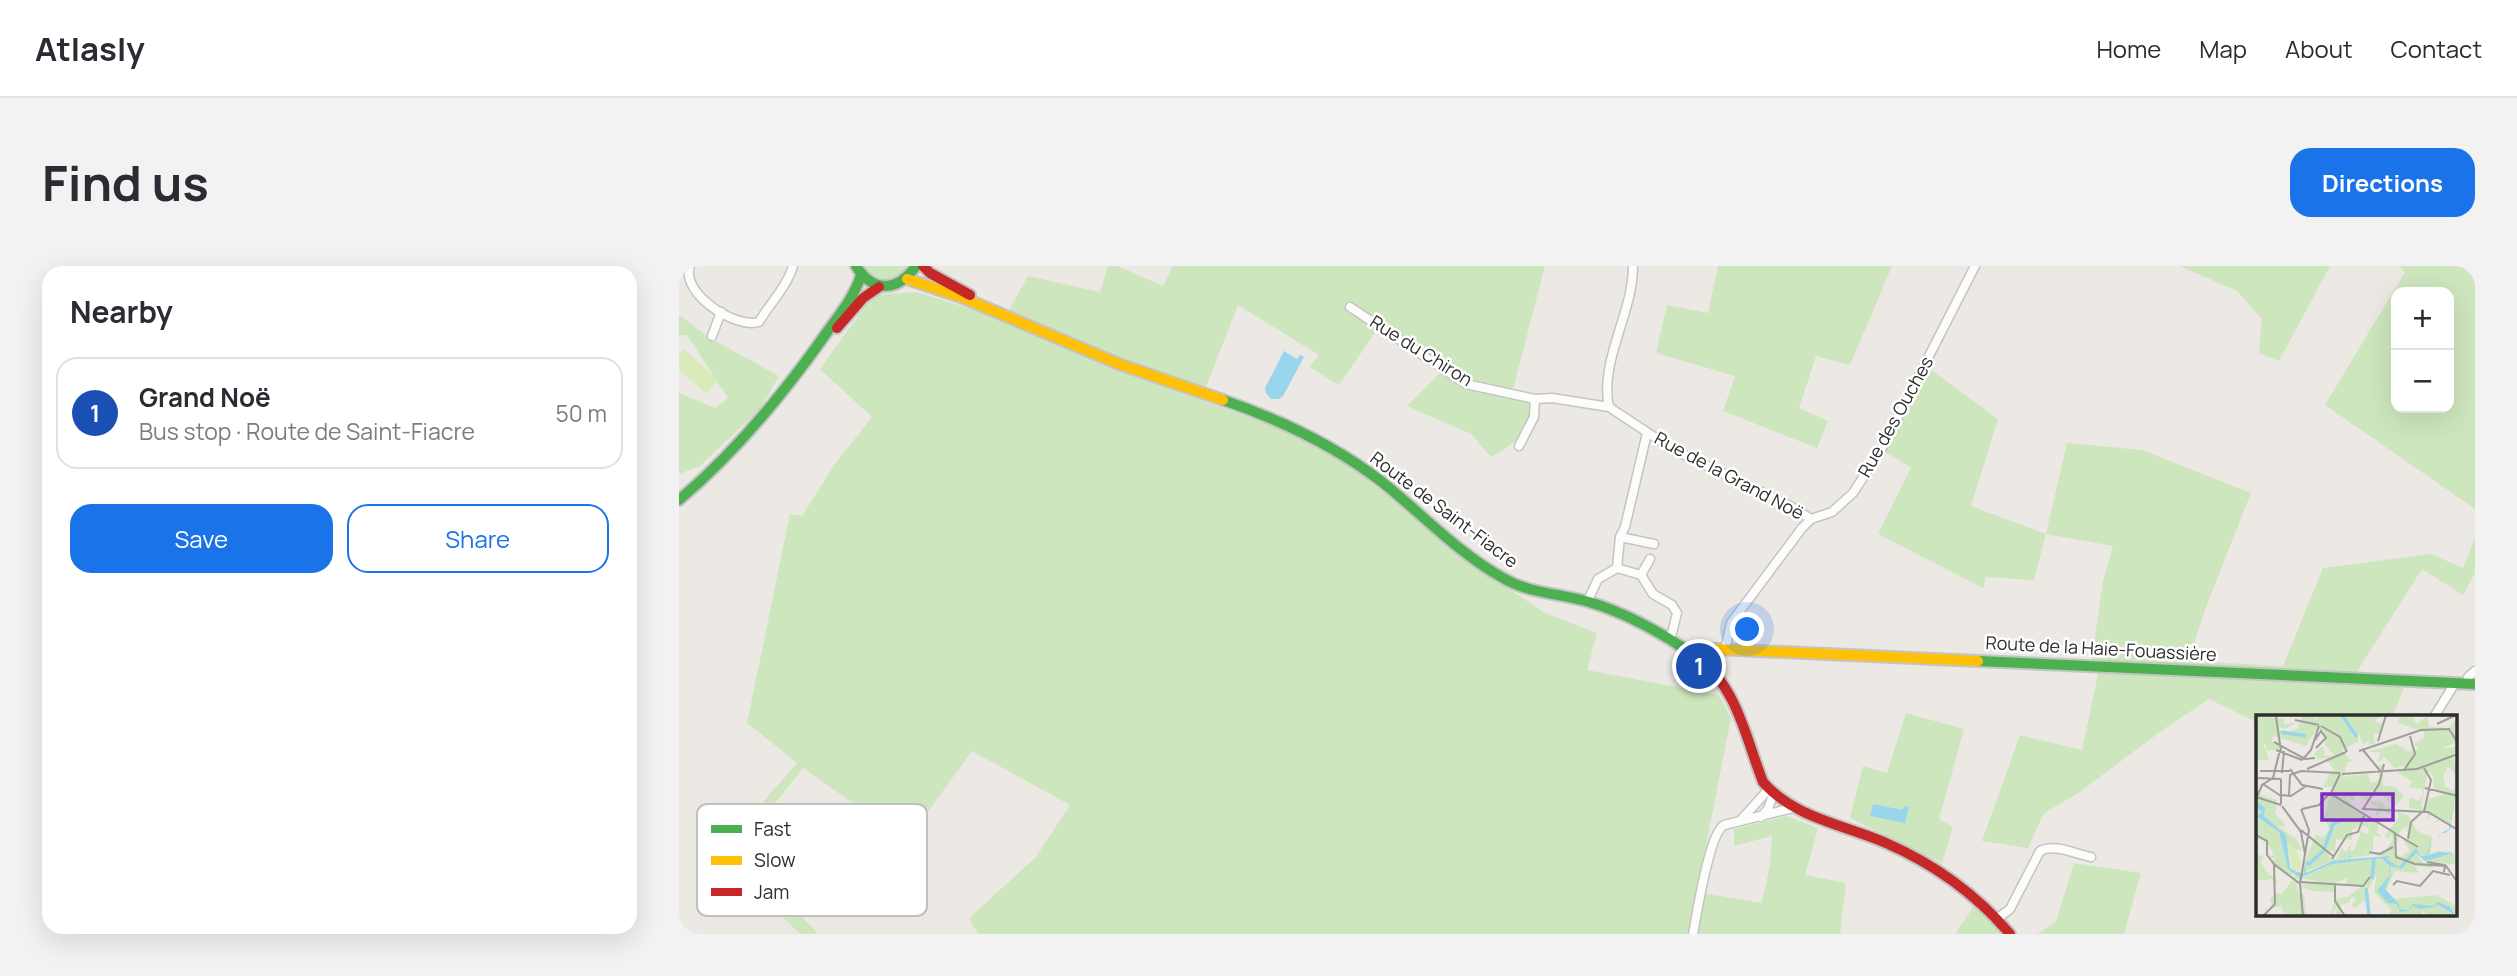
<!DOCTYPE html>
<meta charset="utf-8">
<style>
body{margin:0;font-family:Manrope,sans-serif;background:#f2f2f3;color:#2b2b33}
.controls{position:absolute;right:21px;top:21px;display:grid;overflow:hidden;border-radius:14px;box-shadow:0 7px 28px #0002}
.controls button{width:63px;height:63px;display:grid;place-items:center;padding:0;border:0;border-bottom:2px solid #e1e1e2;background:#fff;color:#2b2b33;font:35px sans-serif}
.you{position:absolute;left:1069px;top:364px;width:24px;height:24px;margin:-18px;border:5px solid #fff;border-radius:50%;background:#1a73e8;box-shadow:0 0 0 10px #1a73e833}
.badge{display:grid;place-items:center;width:46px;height:46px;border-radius:50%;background:#1a73e8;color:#fff;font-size:23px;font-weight:700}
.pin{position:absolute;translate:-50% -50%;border:4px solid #fff;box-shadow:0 2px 7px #0006}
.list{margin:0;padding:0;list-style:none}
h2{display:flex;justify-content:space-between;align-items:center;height:91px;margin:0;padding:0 28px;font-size:30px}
h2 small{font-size:23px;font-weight:400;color:#7c7c81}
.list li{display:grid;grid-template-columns:46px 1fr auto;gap:21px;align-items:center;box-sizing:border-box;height:112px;margin:0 14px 14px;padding:0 14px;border:2px solid #e1e1e2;border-radius:21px}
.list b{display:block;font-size:26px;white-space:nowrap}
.list p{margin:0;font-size:23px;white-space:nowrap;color:#7c7c81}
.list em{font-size:23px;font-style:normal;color:#7c7c81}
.actions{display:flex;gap:14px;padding:21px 28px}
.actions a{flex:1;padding:16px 0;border:2px solid #1a73e8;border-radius:21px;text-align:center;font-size:24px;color:#1a73e8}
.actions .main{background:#1a73e8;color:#fff}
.map{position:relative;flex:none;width:1796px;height:668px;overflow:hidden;border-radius:21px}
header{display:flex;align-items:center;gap:42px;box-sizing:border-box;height:98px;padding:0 35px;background:#fff;border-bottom:2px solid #e1e1e2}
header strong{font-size:33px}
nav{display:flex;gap:38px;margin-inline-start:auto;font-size:24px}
.intro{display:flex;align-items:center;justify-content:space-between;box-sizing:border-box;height:168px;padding:0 42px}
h1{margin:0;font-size:49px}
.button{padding:18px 32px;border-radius:21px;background:#1a73e8;color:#fff;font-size:24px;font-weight:700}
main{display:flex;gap:42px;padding:0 42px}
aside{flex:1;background:#fff;border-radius:21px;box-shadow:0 7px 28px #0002}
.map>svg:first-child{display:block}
.green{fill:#cee6be;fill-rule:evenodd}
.pitch{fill:#d9eabb}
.water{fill:#99d6ec}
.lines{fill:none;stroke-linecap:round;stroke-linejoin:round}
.street-casing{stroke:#c5c4c5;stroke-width:11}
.fast-casing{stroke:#c5c4c5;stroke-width:14}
.slow-casing{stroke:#c5c4c5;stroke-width:14}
.jam-casing{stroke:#c5c4c5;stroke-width:14}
.street{stroke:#fcfcfb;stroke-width:8}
.fast{stroke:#4caf50;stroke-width:10}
.slow{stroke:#ffc107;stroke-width:10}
.jam{stroke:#c62828;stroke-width:10}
.labels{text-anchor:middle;stroke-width:5;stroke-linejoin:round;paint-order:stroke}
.street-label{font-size:18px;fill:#2e2e2e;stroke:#fff}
.inset-river{fill:none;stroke:#99d6ec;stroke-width:3.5}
.inset-road{fill:none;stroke:#a09e9b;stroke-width:2}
.view{fill:#7b2cbf;fill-opacity:0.15;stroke:#7b2cbf;stroke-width:3.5}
.inset-edge{fill:none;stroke:#2e2e2e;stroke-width:3.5}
.key{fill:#fff;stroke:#c0c0c0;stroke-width:2}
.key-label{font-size:19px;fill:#2e2e2e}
</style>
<header>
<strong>Atlasly</strong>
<nav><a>Home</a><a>Map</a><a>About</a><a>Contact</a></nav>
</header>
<div class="intro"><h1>Find us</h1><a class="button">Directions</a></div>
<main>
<aside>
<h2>Nearby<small></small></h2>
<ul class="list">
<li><span class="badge" style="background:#1a4fb4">1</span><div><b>Grand Noë</b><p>Bus stop · Route de Saint-Fiacre</p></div><em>50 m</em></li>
</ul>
<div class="actions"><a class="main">Save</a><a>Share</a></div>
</aside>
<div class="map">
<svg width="1796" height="668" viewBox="0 0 1796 668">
<rect width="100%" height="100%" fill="#ece8e4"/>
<g class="green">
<path d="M184 0H229C217 19 195 19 184 0Z"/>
<path d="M429 0H439L484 20 494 0H866L832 131 853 137C848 168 838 177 812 191L792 168 728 140 767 101 704 55 660 119 630 101 640 89 559 39 522 134 611 166 657 190 721 239 787 294 866 347 918 367 908 404 1040 429 1052 452 1018 626 1083 637 1091 598 1093 570 1055 580V563L1108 550 1139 562 1126 609 1167 617 1161 667 1164 668H299L290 652 357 591 391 539 293 485 235 565 221 570 124 502 59 584 139 668H121L39 587 118 497 68 457 111 248 123 250 156 198 193 151 141 103 194 29 238 26 325 53 349 10 421 26Z"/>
<polygon points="1039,0 1213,0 1171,99 1137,90 1120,142 1149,155 1138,182 1044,145 1056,110 977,87 988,39 1029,47"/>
<polygon points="1501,0 1651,0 1600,95 1580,87 1583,53 1558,25"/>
<path d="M1719 0H1796V243L1646 139 1726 6ZM1717 26H1770V142H1717Z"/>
<polygon points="0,49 31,72 100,110 81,143 21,200 0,208 0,127 36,142 49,132 8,69 0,69"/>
<polygon points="1252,104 1319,153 1292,240 1367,268 1388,177 1463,184 1572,227 1527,341 1509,395 1604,400 1644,302 1752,288 1784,302 1796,272 1796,307 1784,329 1743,303 1679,404 1679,419 1726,420 1713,451 1579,451 1579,457 1530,433 1485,463 1398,528 1365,547 1349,582 1303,575 1341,469 1403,484 1422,395 1413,392 1424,314 1434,280 1367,268 1355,314 1307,311 1304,322 1199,268 1232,201 1206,186"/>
<polygon points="1227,447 1285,463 1260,553 1274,561 1263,597 1171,552 1184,500 1208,507"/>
<polygon points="1395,597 1462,607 1445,668 1358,668 1377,656"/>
<polygon points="1297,637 1325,668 1276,668"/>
</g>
<polygon class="pitch" points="5,83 39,114 27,128 0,104 0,89"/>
<g class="water">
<polygon points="605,85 618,93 621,89 625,91 604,130 600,133 592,133 587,127 586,122"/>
<polygon points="1194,538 1223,544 1225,540 1230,541 1226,557 1191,550"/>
</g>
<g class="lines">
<defs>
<g id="street">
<path d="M11 0C1 27 56 63 80 56 91 37 108 21 114 0"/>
<path d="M954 0C954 48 920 95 930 141L995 184 1111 240 1132 253"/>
<polyline points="671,41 787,118 856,133 873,132 930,141"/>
<polyline points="33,70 42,46"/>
<polyline points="840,180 855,151 856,133"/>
<polyline points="941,271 975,278"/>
<polyline points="938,302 962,309 974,328 993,339 998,347 991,375"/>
<polyline points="962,309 971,293"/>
<polyline points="908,336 919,313 938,302 941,271 946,261 968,167"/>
<polyline points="1046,384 1052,357 1123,262 1132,253 1153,246 1174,227 1203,182 1296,0"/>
<polyline points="1788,417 1789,411 1796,405"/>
<polyline points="1755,451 1776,417"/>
<polyline points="1082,551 1089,543 1094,529"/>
<polyline points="1061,555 1089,524"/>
<path d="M1319 652 1331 643 1361 585C1375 577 1396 588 1412 591"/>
<path d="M1014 668C1018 647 1030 568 1045 559L1114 542"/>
</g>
<g id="fast">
<path d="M177 0C194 27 219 26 237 0"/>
<path d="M544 134C602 154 655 179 703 216 743 248 779 287 824 312 851 328 880 327 910 336 948 347 986 369 1018 391"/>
<path d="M0 234C57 186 103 130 146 69 160 49 175 32 182 9"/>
<polyline points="1299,395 1796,418"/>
</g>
<g id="slow">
<polyline points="228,13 282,31 440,98 544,134"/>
<polyline points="1015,389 1022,385 1037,383 1299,395"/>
</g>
<g id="jam">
<polyline points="244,0 251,7 291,29"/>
<polyline points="158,62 184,32 200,21"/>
<path d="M1018 391C1058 420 1067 473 1084 516 1115 552 1166 559 1207 577 1255 598 1297 628 1331 668"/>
</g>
</defs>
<use href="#street" class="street-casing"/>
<use href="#fast" class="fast-casing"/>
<use href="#slow" class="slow-casing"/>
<use href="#jam" class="jam-casing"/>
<use href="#street" class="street"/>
<use href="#fast" class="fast"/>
<use href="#slow" class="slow"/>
<use href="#jam" class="jam"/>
</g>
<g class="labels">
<g class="street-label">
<text transform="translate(742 85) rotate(32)" y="6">Rue du Chiron</text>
<text transform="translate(1217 151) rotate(-61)" y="6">Rue des Ouches</text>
<text transform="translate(1050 210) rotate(28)" y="6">Rue de la Grand Noë</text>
<text transform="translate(765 244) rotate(37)" y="6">Route de Saint-Fiacre</text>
<text transform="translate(1422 383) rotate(3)" y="6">Route de la Haie-Fouassière</text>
</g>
</g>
<g transform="translate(1577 449)">
<rect width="201" height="201" fill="#ece8e4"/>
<path d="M47 0H58L59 5 63 0 125 1 118 7 127 9 123 19 117 18 119 29 113 30V25L108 30 102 18V27L85 35 96 46 91 47 88 62 101 60V66L102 60 112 59 115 68 124 65 122 50H127V70L139 72 148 81 143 88 136 92 134 91V100L126 96 119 102 122 90 117 92 114 86 128 88 129 94 137 89 131 84 132 78 129 83 116 75 111 86 105 82 107 78 100 79 98 86 88 81 112 105 124 103 121 117 126 122 117 121V135L107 137 128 138 137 124 135 119 134 124 128 122 142 103V96L153 101 161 116 176 122 174 139 182 136 195 137 198 138 201 145 196 138 183 137 169 143 160 133 143 152 128 141 117 140 80 145 45 158 60 119 66 123 74 115 68 102 77 72H67L74 58H81L69 43 62 44 58 39 67 31 69 41 78 40 69 29 68 16 61 14 50 31 18 21 15 26 24 30V34L11 36 10 30 7 28 13 45H0V1L28 4V10L41 7 29 14 19 11 28 18 41 14ZM104 110 113 113 112 119 105 116 98 136 94 134 96 127 90 137 86 133 80 144 74 145 72 135 79 137 80 124 96 125V115ZM151 111 152 124 159 128 147 125 154 136 144 142 138 137 143 118ZM146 0H156L151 4 156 2 160 9 171 1 173 12 193 13 201 3V27L187 33 201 32 197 41 201 60 192 52 187 61 189 72 197 75 201 69 195 110 184 105 171 112 183 104 175 98 171 105 172 96 153 93V82L163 86 167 79 166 74 153 72 156 66 142 58 150 50 138 53 129 42 122 47 124 37H111L140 29 152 36 163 34 158 29 169 22 168 17 134 5 141 7ZM172 56 177 60 178 73 191 78 173 84 169 93 165 92ZM0 64 2 79 21 85 19 98 30 111 22 112 40 123 46 135H39L36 129 30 132 26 117 0 98ZM0 101 23 117 32 154 45 162 76 149 125 143 134 151 132 165 124 170H130L134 162 136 151 142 154 160 138 168 149 181 140H195L201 150 180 147 175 153 159 151 163 158 139 156 130 176 138 184 181 180 201 192V201L191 190 181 187 198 201H173L167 196 165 201H133L135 195 118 177 121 158 112 175 114 189 107 186 100 193 95 190 100 184 96 181 93 188 85 189V201H80L81 192 74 201 79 184 92 182 104 172 90 169 91 163 80 167 78 177 56 176 44 171 62 166 40 163 42 177 48 180 50 201H26L36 195 28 198 25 191 17 193 14 184 19 178 26 179 39 161 19 153 15 148 20 143H12L18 139 12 129 5 123 0 125ZM0 139 7 141 5 148 13 160 20 162 21 169 15 164 0 166Z" fill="#cee6be" fill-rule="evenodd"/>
<path d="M31 128H35L45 145 44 157 35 153Z" fill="#d9eabb"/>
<path d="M201 76 199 81V83L198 86V88L197 96 196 98V101L194 107V108L195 112 194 114 189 118H185L183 122 181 124H176L175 131V132L173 133 174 136 171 140 166 142 183 137 195 138 201 148 194 139 169 146 160 138 145 154 135 151 134 162 129 174 143 189V194L152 195 157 189 177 191 182 187 193 191 200 201 181 189 177 192 164 194 157 191 152 196 144 197 141 189 132 188 121 176 133 161 134 151 125 143 76 149 45 162 43 168V162L32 154 23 117 0 101 7 97 0 93V85L9 93 8 101 30 120 34 153 41 157 48 158 49 146 50 158 77 146 93 144 94 140 95 139 94 144 134 141 131 144 143 152 160 133 165 141 171 140 173 133 175 130 172 128 175 129 176 124H181L185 118 193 114 194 107 199 82Z" fill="#99d6ec"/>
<path class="inset-river" d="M86 0 101 22M25 17 50 21M50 147 53 149 68 135 77 109 84 106M116 164 118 143M110 173 113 201"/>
<path class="inset-road" d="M20 2 25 36M39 5 63 10M181 9 200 0M65 11 84 22 91 37M59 25 65 16 70 23 60 33M122 26 130 0M18 27 49 44 59 43M20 35 46 45M107 35 125 57M103 36 165 15 193 14 202 28M46 45 55 35 63 11M168 53 175 65 168 97M34 54 46 70 67 74M51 54 90 37M148 55 159 39 154 21M4 56H34M45 56 84 58M26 58 28 36M86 59 161 54 202 39M2 63 25 64M17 63 24 35M25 64V89M7 69 25 81M169 73 202 81M75 78 84 59M75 79 139 118 140 142 159 149 190 151 202 168M25 80 35 81 50 71M33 81 34 60 45 56M0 82 25 90M1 82 6 70 17 63M26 91 45 117 49 139M46 94 63 90 73 79M106 94 172 97 202 115M107 94 123 69 128 49M45 115 77 141M140 119 162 132M0 120 11 126V140L18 149 43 168M152 124 155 107 166 97M113 137 124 139 137 132M76 144 91 120 102 117 108 101M171 147 189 150 188 157M44 167 107 171 114 162M44 169 53 115 45 94M44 169 47 201M79 169V186L89 201M137 170 141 166 164 171 177 156 194 160M7 201 19 189 18 150"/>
<path class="view" d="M66 79H137V105H66Z"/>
<rect width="201" height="201" class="inset-edge"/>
</g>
<rect x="18" y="538" width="230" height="112" rx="10" class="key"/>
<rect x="32" y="559" width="31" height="8" fill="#4caf50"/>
<rect x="32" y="590" width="31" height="9" fill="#ffc107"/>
<rect x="32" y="622" width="31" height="8" fill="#c62828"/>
<g class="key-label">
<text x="75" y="570">Fast</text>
<text x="75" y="601">Slow</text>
<text x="75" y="633">Jam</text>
</g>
</svg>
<div class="controls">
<button>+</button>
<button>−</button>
</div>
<div class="you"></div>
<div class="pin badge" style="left:1020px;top:400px;background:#1a4fb4">1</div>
</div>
</main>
